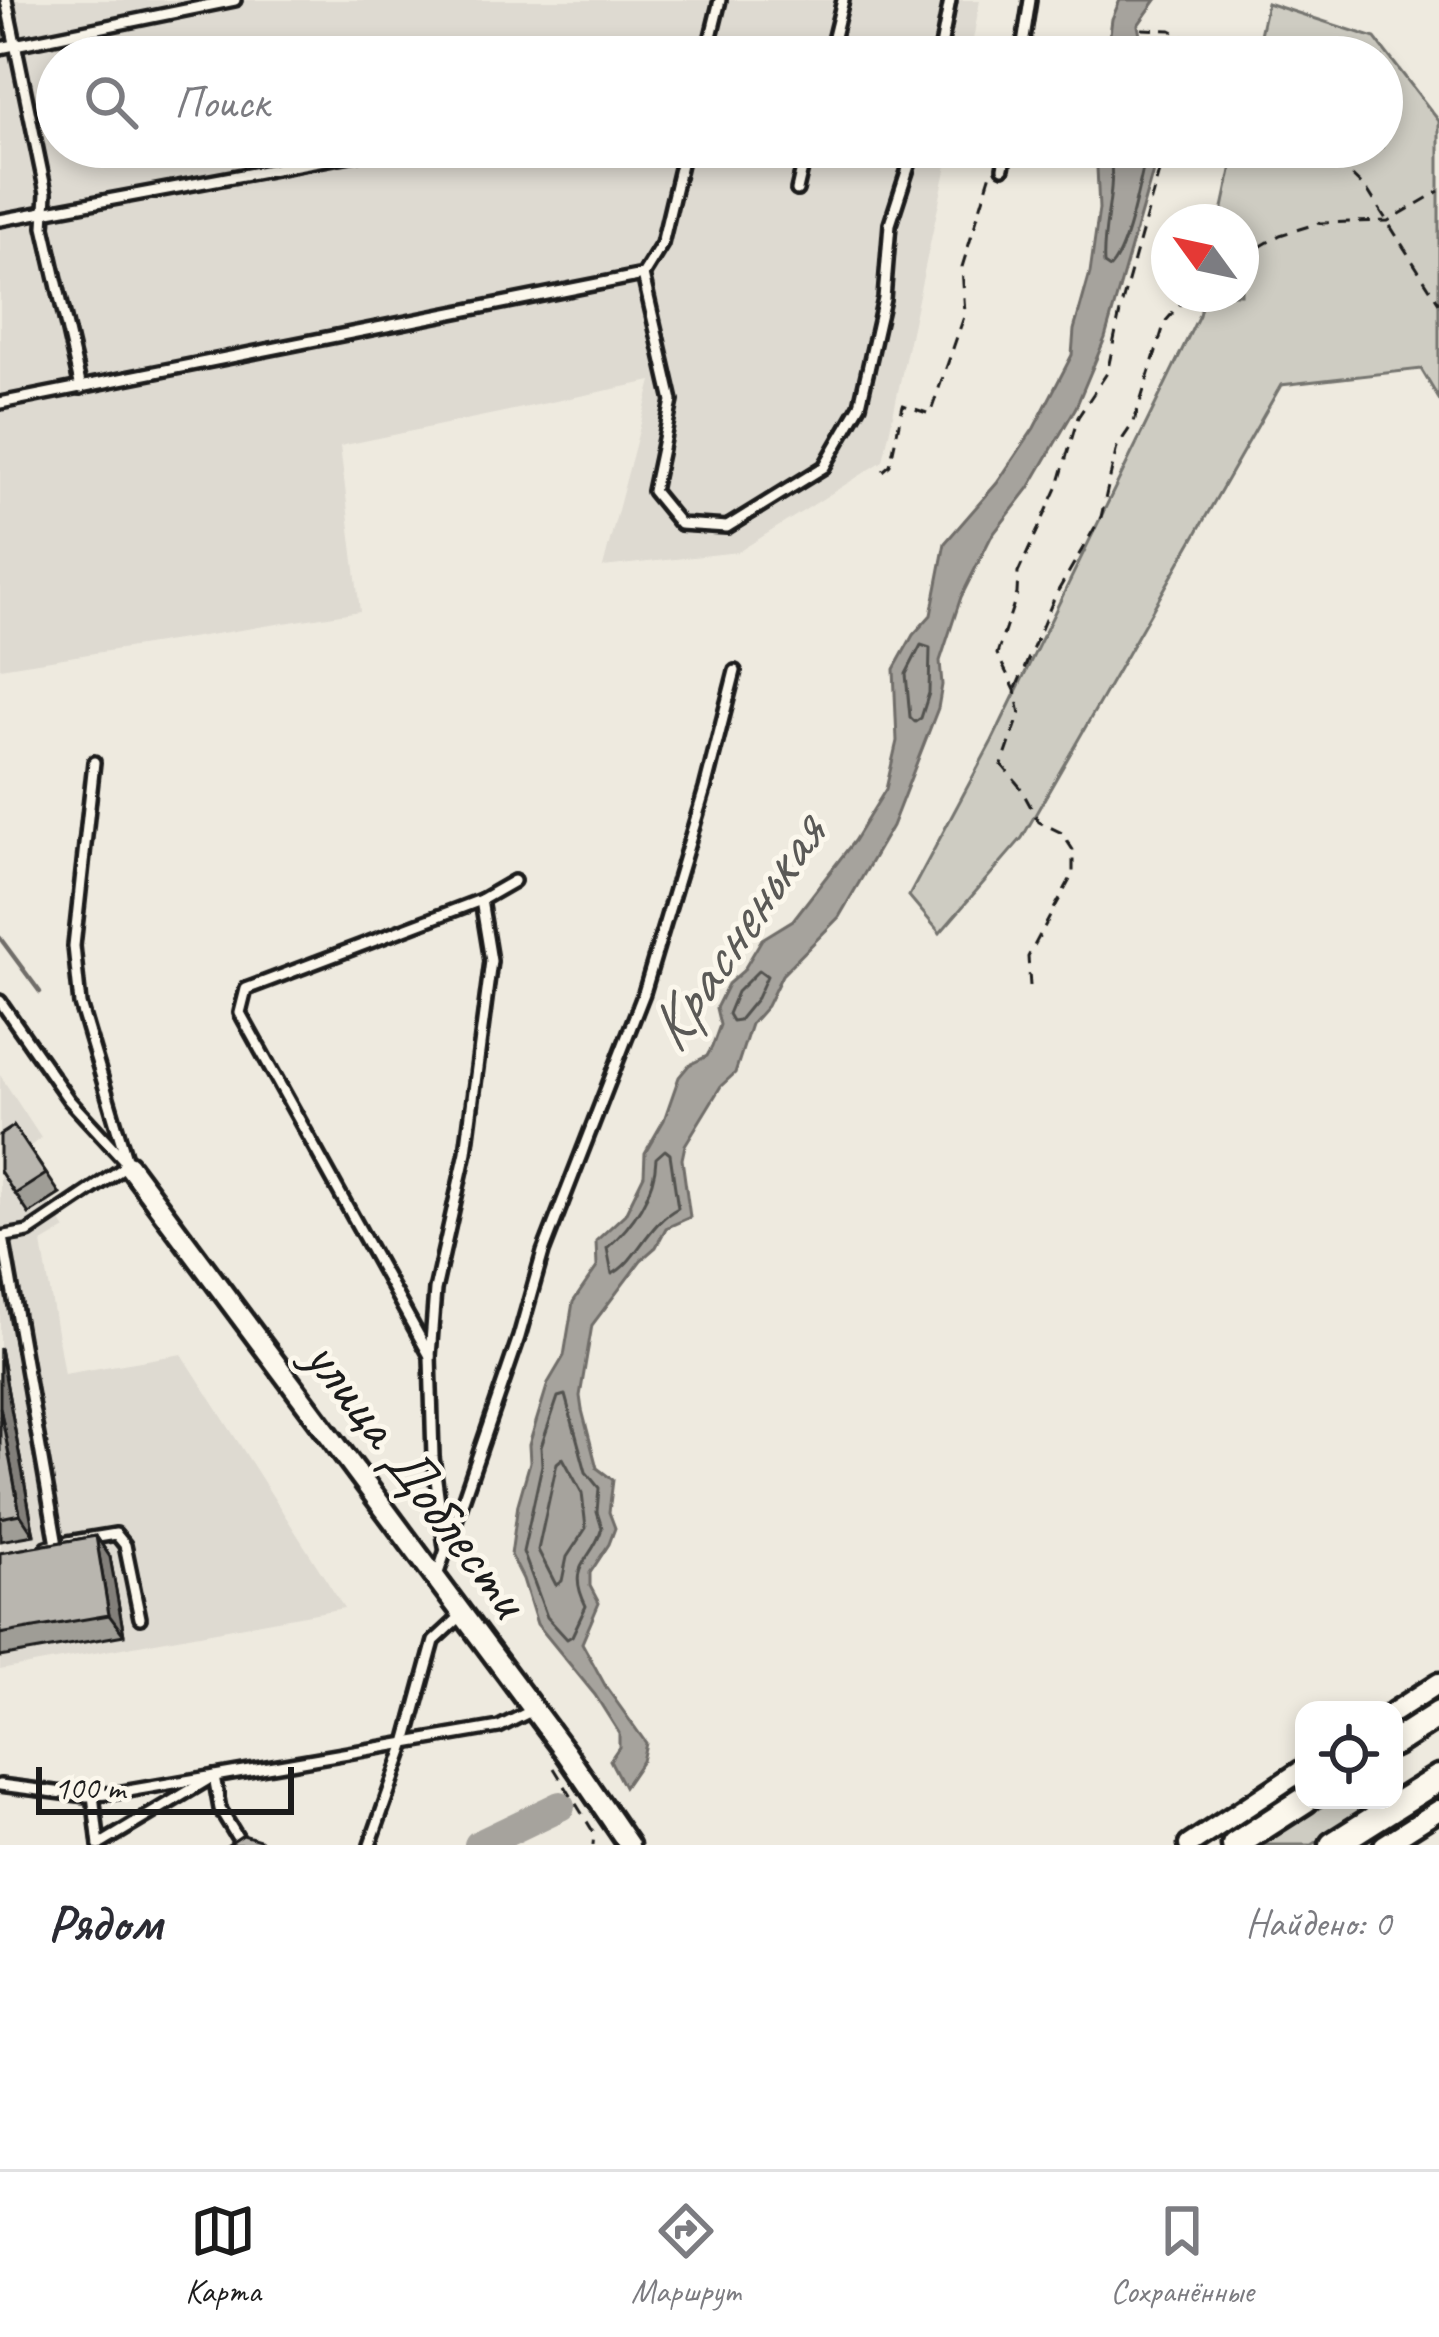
<!DOCTYPE html>
<html lang="ru">
<meta charset="utf-8">
<style>
body{margin:0;font-family:Caveat,sans-serif;background:#f2f2f3;color:#2b2b33}
.controls{position:absolute;right:36px;bottom:36px;display:grid;overflow:hidden;border-radius:24px;box-shadow:0 6px 18px #0003}
.controls button{width:108px;height:108px;display:grid;place-items:center;padding:0;border:0;border-bottom:3px solid #e1e1e2;background:#fff;color:#2b2b33;font:60px sans-serif}
.compass{position:absolute;left:1151px;top:204px;width:108px;height:108px;border-radius:50%;background:#fff;box-shadow:0 6px 18px #0003;rotate:303deg}
.scale{position:absolute;left:36px;bottom:30px;width:258px;box-sizing:border-box;padding-left:12px;border:6px solid #1c1c1c;border-top:0;font-size:33px;line-height:42px;white-space:nowrap;color:#1c1c1c;-webkit-text-stroke:9px #fbf7ec;paint-order:stroke}
.list{margin:0;padding:0;list-style:none}
h2{display:flex;justify-content:space-between;align-items:center;height:156px;margin:0;padding:0 48px;font-size:51px}
h2 small{font-size:39px;font-weight:400;color:#7c7c81}
.icon{flex:none;width:66px;height:66px;fill:none;stroke:currentColor;stroke-width:2;stroke-linecap:round;stroke-linejoin:round}
.map{position:relative;flex:none;width:1439px;height:1845px;overflow:hidden}
.search{position:absolute;background:#fff;box-shadow:0 6px 18px #0003;left:36px;right:36px;top:36px;height:132px;display:flex;align-items:center;gap:30px;box-sizing:border-box;padding:0 42px;border-radius:66px;color:#7c7c81;font-size:45px}
.sheet{height:324px;background:#fff}
nav{display:flex;justify-content:space-around;align-items:center;box-sizing:border-box;height:168px;border-top:3px solid #e1e1e2;background:#fff;font-size:33px;color:#7c7c81}
nav a{display:grid;justify-items:center;gap:6px}
nav .on{color:#1c1c1c}
.map>svg:first-child{display:block}
.built{fill:#dedad1}
.green{fill:#ceccc2;stroke:#75746f;stroke-width:3}
.water{fill:#a6a39d;stroke:#6f6d69;stroke-width:3}
.lines{fill:none;stroke-linecap:round;stroke-linejoin:round}
.shore{stroke:#535250;stroke-width:3}
.stream{stroke:#6f6d69;stroke-width:4.5}
.river{stroke:#a6a39d;stroke-width:30}
.service-casing{stroke:#1c1c1c;stroke-width:18}
.minor-casing{stroke:#1c1c1c;stroke-width:27}
.secondary-casing{stroke:#1c1c1c;stroke-width:33}
.path{stroke:#1c1c1c;stroke-width:3;stroke-dasharray:12 9;stroke-linecap:butt}
.service{stroke:#fbf7ec;stroke-width:9}
.minor{stroke:#fbf7ec;stroke-width:18}
.secondary{stroke:#fbf7ec;stroke-width:24}
.wall{fill:#9f9d96;stroke:#1c1c1c;stroke-width:3}
.shaded-wall{fill:#827f7a;stroke:#1c1c1c;stroke-width:3}
.building{fill:#b9b6af;stroke:#1c1c1c;stroke-width:3}
.labels{text-anchor:middle;stroke-width:10;stroke-linejoin:round;paint-order:stroke}
.street-label{font-size:60px;fill:#1c1c1c;stroke:#fbf7ec}
.water-label{font-size:63px;font-style:italic;fill:#5a5956;stroke:#fbf7ec}
</style>
<div class="map">
<svg width="1439" height="1845" viewBox="0 0 1439 1845">
<rect width="100%" height="100%" fill="#eeeadf"/>
<filter id="ink" filterUnits="userSpaceOnUse"><feTurbulence type="fractalNoise" baseFrequency=".00833" numOctaves="2"/><feDisplacementMap in="SourceGraphic" scale="24" xChannelSelector="R" yChannelSelector="G"/><feConvolveMatrix kernelMatrix="1 2 1 2 8 2 1 2 1" color-interpolation-filters="sRGB"/></filter>
<g filter="url(#ink)">
<g class="built">
<polygon points="0,0 980,0 970,57 57,57 57,147 951,147 883,461 738,552 603,567 652,381 340,446 360,611 0,668"/>
<polygon points="0,1075 41,1138 29,1147 60,1194 49,1202 66,1229 42,1243 64,1374 182,1354 344,1608 0,1670"/>
</g>
<g class="green">
<polygon points="1267,3 1375,38 1439,121 1439,399 1421,369 1281,385 1022,838 940,933 909,896 992,741 1199,315 1204,294 1241,294 1241,222 1220,222 1236,147 1382,147 1382,57 1255,57"/>
<polygon points="1332,1800 1381,1800 1312,1845 1261,1845"/>
</g>
<g class="water">
<polygon points="1120,0 1156,0 1138,25 1141,41 1152,57 1107,57 1112,19"/>
<polygon points="1096,147 1160,147 1105,338 1076,407 1029,488 991,537 961,597 940,661 942,685 938,708 892,826 839,917 782,975 767,1006 751,1024 735,1073 721,1086 685,1145 682,1159 690,1217 666,1228 656,1247 641,1260 592,1325 580,1396 582,1410 597,1468 613,1480 609,1512 615,1528 609,1544 590,1573 590,1586 599,1603 582,1643 606,1687 646,1743 642,1761 624,1787 610,1760 619,1747 619,1733 595,1695 537,1624 523,1579 511,1555 518,1504 530,1462 529,1445 548,1383 564,1356 573,1302 597,1267 596,1241 625,1214 644,1175 645,1153 664,1120 679,1077 689,1065 707,1056 712,1047 720,1025 716,1008 728,984 743,971 762,939 793,920 854,841 886,789 897,741 894,669 913,635 931,615 945,543 997,483 1034,428 1072,355 1074,330 1090,273 1099,209"/>
</g>
<g class="lines">
<g class="shore">
<path d="M1108 147C1119 186 1101 226 1104 264L1110 268C1129 248 1140 177 1148 147"/>
<polygon points="921,645 930,648 929,693 921,718 915,722 910,717 906,674"/>
<polygon points="759,970 767,976 757,998 739,1020 732,1021 728,1014 737,992"/>
<path d="M665 1150 670 1154 678 1208C647 1224 635 1264 612 1274L607 1248C633 1225 655 1193 656 1158Z"/>
<path d="M565 1395 586 1472 599 1488 597 1512 602 1528C592 1563 565 1563 586 1606L572 1636 567 1639 547 1617 523 1552 542 1465 541 1447 558 1397Z"/>
<polygon points="563,1458 582,1493 586,1528 567,1557 562,1581 556,1585 538,1550 557,1463"/>
</g>
<polyline class="stream" points="0,938 40,992"/>
<polyline class="river" points="479,1845 560,1806"/>
<defs>
<g id="service">
<polyline points="6,0 46,193 44,227 81,388"/>
<polyline points="0,48 235,0"/>
<polyline points="706,57 720,0"/>
<polyline points="829,57 843,0"/>
<polyline points="939,57 950,0"/>
<polyline points="1021,57 1030,0"/>
<polyline points="1003,168 1007,147"/>
<polyline points="797,190 807,147"/>
<polyline points="0,220 394,147"/>
<polyline points="643,275 672,401 653,491 680,524 727,527 824,467 860,405 884,299 890,224 915,147"/>
<polyline points="0,403 643,275 662,244 685,147"/>
<polyline points="94,762 74,946 80,1004 128,1165"/>
<polyline points="0,1001 69,1100 125,1161"/>
<polyline points="0,1237 28,1232 128,1165"/>
<polyline points="3,1237 57,1545 47,1547"/>
<polyline points="430,1356 240,1013 246,989 481,900 514,881"/>
<polyline points="68,1542 116,1534 125,1545 140,1618"/>
<polyline points="445,1547 433,1457 430,1356 435,1290 466,1152 491,961 481,900"/>
<polyline points="437,1576 519,1337 543,1252 644,993 705,789 735,671"/>
<polyline points="0,1785 87,1796 116,1793 499,1727 533,1710"/>
<polyline points="93,1795 99,1845"/>
<polyline points="99,1845 214,1776 220,1809 242,1845"/>
<polyline points="370,1845 406,1743 434,1641 461,1616"/>
</g>
<g id="minor">
<polyline points="128,1165 566,1753 629,1845"/>
<polyline points="1394,1712 1439,1683"/>
<polyline points="1189,1845 1304,1769"/>
<polyline points="1384,1845 1439,1810"/>
</g>
<g id="secondary">
<polyline points="1394,1743 1439,1714"/>
<polyline points="1235,1845 1305,1800"/>
<polyline points="1333,1845 1439,1778"/>
</g>
</defs>
<use href="#service" class="service-casing"/>
<use href="#minor" class="minor-casing"/>
<use href="#secondary" class="secondary-casing"/>
<g class="path">
<polyline points="1142,29 1171,30 1223,57"/>
<polyline points="1322,147 1368,191 1439,303"/>
<polyline points="1241,258 1280,235 1319,223 1388,221 1439,191"/>
<polyline points="883,471 890,465 903,405 930,414 965,314 962,267 991,173"/>
<polyline points="1016,688 1055,596 1101,517 1117,447 1134,422 1165,322 1189,294"/>
<polyline points="1030,986 1028,957 1073,874 1073,850 1062,833 1039,822 1020,787 1002,765 1020,714 1015,690 997,654 1017,594 1018,573 1058,486 1078,417 1107,373 1122,303 1166,147"/>
<polyline points="554,1768 594,1833 593,1845"/>
</g>
<use href="#service" class="service"/>
<use href="#minor" class="minor"/>
<use href="#secondary" class="secondary"/>
</g>
<g class="wall">
<polygon points="14,1126 60,1194 29,1214 0,1171"/>
<polygon points="0,1348 34,1535 0,1541"/>
<polygon points="96,1536 110,1557 124,1635 0,1657 0,1553"/>
</g>
<g class="shaded-wall">
<polygon points="0,1348 34,1535 20,1514 0,1407"/>
<polygon points="96,1536 110,1557 124,1635 109,1615"/>
</g>
<g class="building">
<polygon points="14,1126 46,1174 15,1194 0,1171 0,1135"/>
<polygon points="0,1407 20,1514 0,1518"/>
<polygon points="96,1536 109,1615 0,1634 0,1553"/>
<polygon points="243,1835 260,1840 263,1845 228,1845"/>
</g>
</g>
<g class="labels">
<g class="street-label">
<text transform="translate(418 1476) rotate(53)" y="21">улица Доблести</text>
</g>
<g class="water-label">
<text transform="translate(734 932) rotate(-56)" y="22">Красненькая</text>
</g>
</g>
</svg>
<div class="controls">
<button><svg class="icon" aria-label="locate" viewBox="0 0 24 24"><circle cx="12" cy="12" r="6"/><path d="M12 2v4M12 18v4M2 12h4M18 12h4"/></svg></button>
</div>
<svg class="compass" viewBox="-18 -18 36 36"><path d="M0-13l5 13h-10z" fill="#e53935"/><path d="M0 13l5-13h-10z" fill="#7c7c81"/></svg>
<div class="scale">100 m</div>
<div class="search"><svg class="icon" aria-label="search" viewBox="0 0 24 24"><circle cx="10" cy="10" r="6"/><path d="M15 15l6 6"/></svg>Поиск</div>
</div>
<section class="sheet">
<h2>Рядом<small>Найдено: 0</small></h2>
<ul class="list">
</ul>
</section>
<nav>
<a class="on"><svg class="icon" aria-label="map" viewBox="0 0 24 24"><path d="M3 6l6-2 6 2 6-2v14l-6 2-6-2-6 2zM9 4v14M15 6v14"/></svg>Карта</a>
<a><svg class="icon" aria-label="directions" viewBox="0 0 24 24"><path d="M12 3l9 9-9 9-9-9zM9 14v-3h6M13 9l2 2-2 2"/></svg>Маршрут</a>
<a><svg class="icon" aria-label="saved" viewBox="0 0 24 24"><path d="M7 4h10v16l-5-4-5 4z"/></svg>Сохранённые</a>
</nav>
